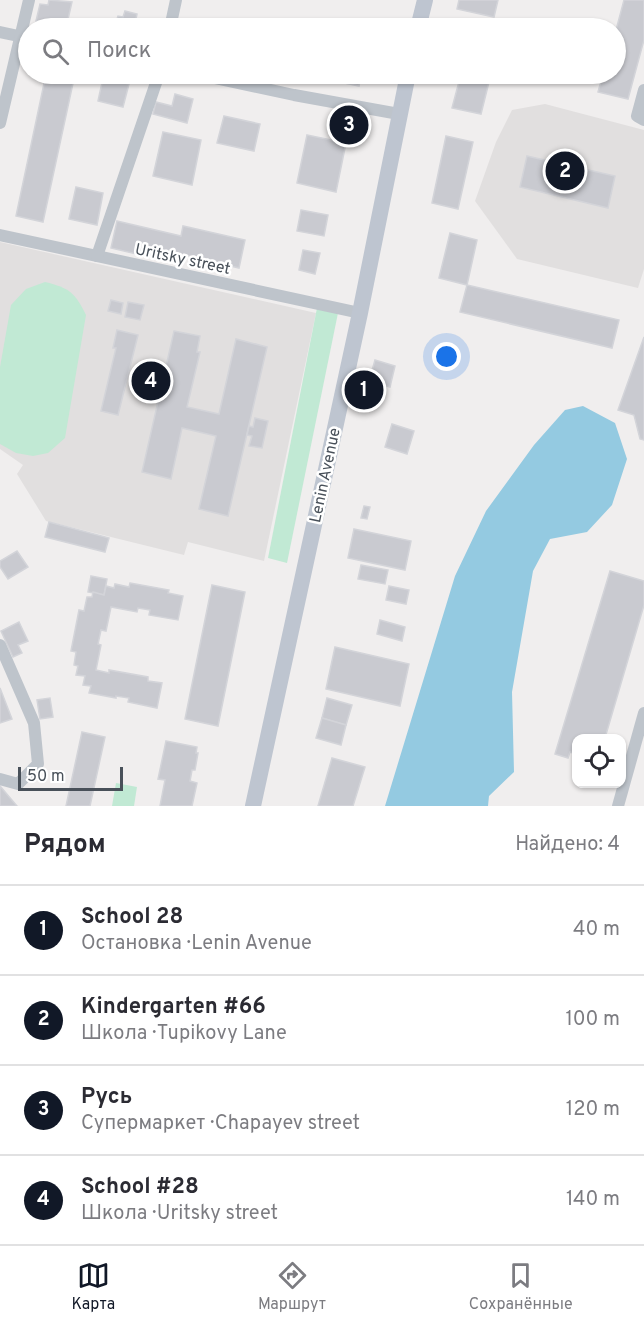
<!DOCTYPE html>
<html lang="ru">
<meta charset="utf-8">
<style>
body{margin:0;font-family:Overpass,sans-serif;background:#f7f7f7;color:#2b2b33}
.controls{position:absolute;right:18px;bottom:18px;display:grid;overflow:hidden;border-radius:12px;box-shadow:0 2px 4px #0004}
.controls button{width:54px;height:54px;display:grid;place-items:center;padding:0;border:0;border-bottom:2px solid #e1e1e2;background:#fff;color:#2b2b33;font:30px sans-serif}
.scale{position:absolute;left:18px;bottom:15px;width:105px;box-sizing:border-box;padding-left:6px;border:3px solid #485059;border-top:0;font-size:16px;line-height:21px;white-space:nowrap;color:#485059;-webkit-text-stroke:4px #fff;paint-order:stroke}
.you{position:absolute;left:447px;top:357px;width:21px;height:21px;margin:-15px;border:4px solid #fff;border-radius:50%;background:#1a73e8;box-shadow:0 0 0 9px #1a73e833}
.badge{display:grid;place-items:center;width:39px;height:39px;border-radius:50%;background:#111827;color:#fff;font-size:20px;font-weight:700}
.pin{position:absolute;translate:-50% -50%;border:3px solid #fff;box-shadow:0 2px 6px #0006}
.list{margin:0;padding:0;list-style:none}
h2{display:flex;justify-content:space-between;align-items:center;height:78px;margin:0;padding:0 24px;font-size:26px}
h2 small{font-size:20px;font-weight:400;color:#7c7c81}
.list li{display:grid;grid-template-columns:39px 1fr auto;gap:18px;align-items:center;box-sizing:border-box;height:90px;padding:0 24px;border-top:2px solid #e1e1e2}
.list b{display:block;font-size:22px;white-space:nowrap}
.list p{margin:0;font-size:20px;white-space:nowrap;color:#7c7c81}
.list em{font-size:20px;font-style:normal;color:#7c7c81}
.icon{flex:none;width:33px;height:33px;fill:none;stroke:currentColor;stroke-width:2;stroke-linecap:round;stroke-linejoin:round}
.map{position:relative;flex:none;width:644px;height:806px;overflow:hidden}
.search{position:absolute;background:#fff;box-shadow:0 2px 4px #0004;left:18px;right:18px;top:18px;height:66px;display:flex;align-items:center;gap:15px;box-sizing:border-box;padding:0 21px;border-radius:33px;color:#7c7c81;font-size:22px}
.sheet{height:438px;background:#fff}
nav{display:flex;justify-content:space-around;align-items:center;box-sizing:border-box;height:84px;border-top:2px solid #e1e1e2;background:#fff;font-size:16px;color:#7c7c81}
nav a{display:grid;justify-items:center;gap:3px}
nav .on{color:#111827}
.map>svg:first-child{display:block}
.education{fill:#e1dfdf}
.green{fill:#c1e9d4}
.water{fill:#94cae1}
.building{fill:#c9cad0;stroke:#d3d4d9;stroke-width:1.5}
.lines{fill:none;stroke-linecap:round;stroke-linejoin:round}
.street{stroke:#bec4cb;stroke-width:12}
.secondary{stroke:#bec5d0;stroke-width:16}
.labels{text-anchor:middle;stroke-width:5;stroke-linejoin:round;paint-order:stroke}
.street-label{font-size:16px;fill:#485059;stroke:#fff}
</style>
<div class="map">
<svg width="644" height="806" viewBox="0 0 644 806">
<rect width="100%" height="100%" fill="#f0eeee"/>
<g class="education">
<polygon points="545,104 644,130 644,269 638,288 517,259 475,201 496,142 512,110"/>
<polygon points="0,242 316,313 264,561 188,542 184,555 46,521 17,474 23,465 0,449"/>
</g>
<g class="green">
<path d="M45 282C70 288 75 293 86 315L65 438 48 453 33 456 16 453 0 444V367L11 305 26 289Z"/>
<polygon points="317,308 338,313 287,563 268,558"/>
<polygon points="116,783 137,787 134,806 112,806"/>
</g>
<polygon class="water" points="583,406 615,423 627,459 612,505 587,532 550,539 533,571 512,692 514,772 489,796 488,806 385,806 455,576 486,511 534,445 565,410"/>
<g class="building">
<polygon points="49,0 72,2 66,28 36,21 40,4 48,5"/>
<polygon points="459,0 498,0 494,17 457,9"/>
<polygon points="624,0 644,0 644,40 628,99 598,92 603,74 616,74 616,30"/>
<polygon points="125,11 137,14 136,19 142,20 140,28 114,28 118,16 123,17"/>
<polygon points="337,23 363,28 336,28"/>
<polygon points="46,74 75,74 43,222 16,216"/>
<polygon points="326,74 361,74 359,86 325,79"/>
<polygon points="461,74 491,74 481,114 452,108"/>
<polygon points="103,78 129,84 123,107 98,101"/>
<polygon points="175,94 193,99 187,123 153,114 156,102 172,106"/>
<polygon points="335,114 366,121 363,135 331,128"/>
<polygon points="224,116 260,124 254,151 217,143"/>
<polygon points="163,132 201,140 192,185 153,176"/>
<polygon points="307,135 346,143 336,192 297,183"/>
<polygon points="446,136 473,142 458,209 432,203"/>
<polygon points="527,156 615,176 608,208 520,187"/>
<polygon points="76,187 103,193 97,225 69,219"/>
<polygon points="301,210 328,215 324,236 297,231"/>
<polygon points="117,221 181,236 183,226 245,240 239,268 181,254 179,264 111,248"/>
<polygon points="450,233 477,240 467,285 439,278"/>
<polygon points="303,250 320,253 315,274 299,270"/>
<polygon points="467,285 619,320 612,348 460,312"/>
<polygon points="111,300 123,303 121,314 108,311"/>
<polygon points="128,302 144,305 140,320 125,317"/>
<polygon points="117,330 138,335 118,415 101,411 116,348 113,348"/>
<polygon points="174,331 200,336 197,352 200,352 187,407 219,414 236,339 267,347 228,516 199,509 216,436 182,428 171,479 142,472"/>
<polygon points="644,337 644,440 640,439 634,415 618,410"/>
<polygon points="375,360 395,366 390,387 369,381"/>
<polygon points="255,418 268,421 262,448 249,446 252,436 247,435 249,426 253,427"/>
<polygon points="392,424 414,431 407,454 385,447"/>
<polygon points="364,506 370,507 367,519 361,518"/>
<polygon points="49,522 109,538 105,552 45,537"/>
<polygon points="354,529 411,541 405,570 348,558"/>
<polygon points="17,551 28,567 8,579 0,567 0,561"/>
<polygon points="361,565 388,570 385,584 358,579"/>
<polygon points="610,571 644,581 644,605 605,738 576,738 576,754 570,752 568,758 555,754"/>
<polygon points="91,576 107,579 104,595 88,592"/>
<polygon points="130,583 169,590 168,593 183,596 178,620 149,615 150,610 138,608 137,612 111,607 106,631 101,630 98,644 101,645 96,670 109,673 109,670 148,677 148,681 162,683 157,708 128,702 129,698 116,696 116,698 89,693 91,686 83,685 85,676 76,675 78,666 74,665 76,652 71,651 79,610 84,611 87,597 92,597 93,592 104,595 106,586 114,588 115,584 129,587"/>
<polygon points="212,585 245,592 218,726 185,719"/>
<polygon points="389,586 409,590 406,604 386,600"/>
<polygon points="380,620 405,627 402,641 377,634"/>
<polygon points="19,622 28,641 18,645 22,653 13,657 1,631"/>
<polygon points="335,647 409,664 400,706 326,689"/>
<polygon points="0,688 12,719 0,723"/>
<polygon points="50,698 53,717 40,719 37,700"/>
<polygon points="327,698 352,705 346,725 322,718"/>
<polygon points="322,718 346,725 341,745 316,738"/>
<polygon points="82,732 105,737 90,806 66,806"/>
<polygon points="166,741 197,747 196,753 198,753 195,770 192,770 190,781 197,783 192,806 160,806 165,780 158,779"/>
<polygon points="332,758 365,767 353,806 318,806"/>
<polygon points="0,786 17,806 0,806"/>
</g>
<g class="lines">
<g class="street">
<polyline points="170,28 176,0"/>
<polyline points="0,32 28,38"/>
<polyline points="196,74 294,95 399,114"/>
<polyline points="644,90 637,116 644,120"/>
<polyline points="0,123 29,0"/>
<polyline points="0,235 360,313"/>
<polyline points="97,256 159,74"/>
<polyline points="0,645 34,723 38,764 18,784 0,779"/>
<polyline points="618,806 644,713"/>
</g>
<g class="secondary">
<polyline points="418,28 425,0"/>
<polyline points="253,806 360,313 408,74"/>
</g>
</g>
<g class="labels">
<g class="street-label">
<text transform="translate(183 258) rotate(12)" y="6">Uritsky street</text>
<text transform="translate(324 475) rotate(-78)" y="6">Lenin Avenue</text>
</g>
</g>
</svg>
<div class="controls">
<button><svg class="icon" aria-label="locate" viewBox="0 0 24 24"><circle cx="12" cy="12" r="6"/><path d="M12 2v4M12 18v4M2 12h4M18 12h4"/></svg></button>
</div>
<div class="scale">50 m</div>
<div class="you"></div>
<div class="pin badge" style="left:364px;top:390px">1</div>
<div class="pin badge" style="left:565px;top:171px">2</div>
<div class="pin badge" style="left:349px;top:125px">3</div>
<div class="pin badge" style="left:151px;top:381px">4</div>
<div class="search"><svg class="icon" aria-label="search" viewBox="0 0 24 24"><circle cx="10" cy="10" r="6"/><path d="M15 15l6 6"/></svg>Поиск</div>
</div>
<section class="sheet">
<h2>Рядом<small>Найдено: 4</small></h2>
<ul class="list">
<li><span class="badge">1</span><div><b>School 28</b><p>Остановка · Lenin Avenue</p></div><em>40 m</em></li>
<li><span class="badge">2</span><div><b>Kindergarten #66</b><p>Школа · Tupikovy Lane</p></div><em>100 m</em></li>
<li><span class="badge">3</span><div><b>Русь</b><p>Супермаркет · Chapayev street</p></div><em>120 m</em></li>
<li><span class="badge">4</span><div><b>School #28</b><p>Школа · Uritsky street</p></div><em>140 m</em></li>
</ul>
</section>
<nav>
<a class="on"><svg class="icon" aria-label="map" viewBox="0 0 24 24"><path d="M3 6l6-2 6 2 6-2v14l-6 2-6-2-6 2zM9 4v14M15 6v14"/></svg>Карта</a>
<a><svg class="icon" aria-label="directions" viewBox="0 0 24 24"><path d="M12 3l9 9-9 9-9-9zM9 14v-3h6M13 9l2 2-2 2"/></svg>Маршрут</a>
<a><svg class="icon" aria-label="saved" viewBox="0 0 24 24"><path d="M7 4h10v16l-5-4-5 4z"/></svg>Сохранённые</a>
</nav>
